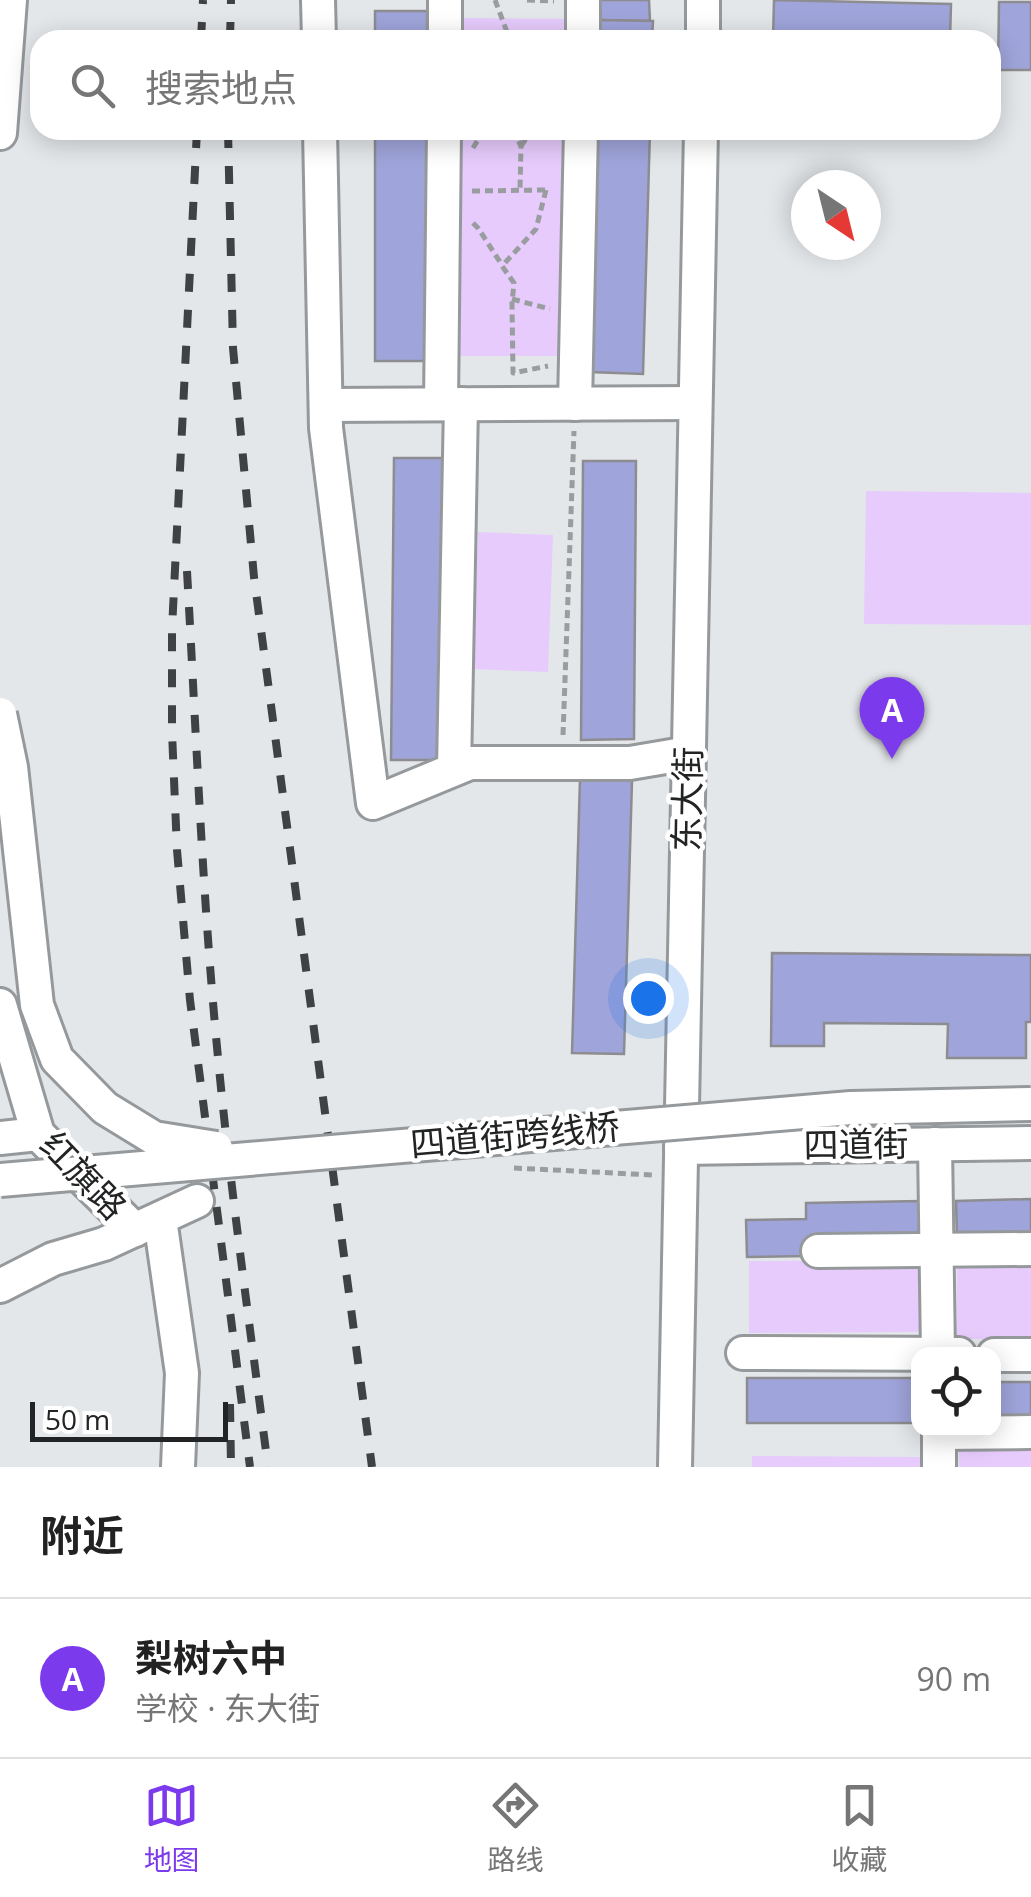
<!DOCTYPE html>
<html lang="zh">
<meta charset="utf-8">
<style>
body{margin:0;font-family:"Open Sans","Noto Sans SC",sans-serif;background:#f6f6f6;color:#222}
.controls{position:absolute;right:30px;bottom:30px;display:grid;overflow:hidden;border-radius:20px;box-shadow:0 5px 25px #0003}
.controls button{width:90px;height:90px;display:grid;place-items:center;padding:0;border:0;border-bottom:2px solid #e0e0e0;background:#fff;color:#222;font:50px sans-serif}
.compass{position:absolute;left:791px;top:170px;width:90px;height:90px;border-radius:50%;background:#fff;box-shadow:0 5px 25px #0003;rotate:145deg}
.scale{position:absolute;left:30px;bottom:25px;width:198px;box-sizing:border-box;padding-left:10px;border:5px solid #222324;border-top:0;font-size:28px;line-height:35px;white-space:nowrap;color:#222324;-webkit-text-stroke:8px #fff;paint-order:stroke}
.you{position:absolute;left:648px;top:998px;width:35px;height:35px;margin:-25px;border:8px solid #fff;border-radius:50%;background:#1a73e8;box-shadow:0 0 0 15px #1a73e833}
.badge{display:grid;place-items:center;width:65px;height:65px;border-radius:50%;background:#7c3aed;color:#fff;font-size:32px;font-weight:700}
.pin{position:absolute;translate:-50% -82px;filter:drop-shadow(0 2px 5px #0008)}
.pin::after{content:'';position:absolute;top:52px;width:35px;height:30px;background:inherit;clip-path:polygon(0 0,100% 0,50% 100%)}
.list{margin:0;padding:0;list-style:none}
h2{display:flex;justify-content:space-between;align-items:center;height:130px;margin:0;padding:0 40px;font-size:42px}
h2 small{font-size:32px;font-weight:400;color:#767676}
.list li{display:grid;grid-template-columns:65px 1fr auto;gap:30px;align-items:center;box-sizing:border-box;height:160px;padding:0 40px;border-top:2px solid #e0e0e0}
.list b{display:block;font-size:38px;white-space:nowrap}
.list p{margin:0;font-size:32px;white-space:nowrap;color:#767676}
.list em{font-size:32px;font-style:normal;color:#767676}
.icon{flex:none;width:55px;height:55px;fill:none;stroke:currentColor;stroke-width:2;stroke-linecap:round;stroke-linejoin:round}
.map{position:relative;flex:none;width:1031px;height:1467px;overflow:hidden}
.search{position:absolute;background:#fff;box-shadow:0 5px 25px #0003;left:30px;right:30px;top:30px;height:110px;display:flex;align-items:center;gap:25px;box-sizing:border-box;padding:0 35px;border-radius:30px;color:#767676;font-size:38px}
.sheet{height:290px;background:#fff}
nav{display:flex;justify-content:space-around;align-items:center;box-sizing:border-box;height:140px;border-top:2px solid #e0e0e0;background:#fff;font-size:28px;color:#767676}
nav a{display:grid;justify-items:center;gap:5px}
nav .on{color:#7c3aed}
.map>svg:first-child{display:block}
.green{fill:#e6cbfc}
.building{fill:#9fa4da;stroke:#8d8d91;stroke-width:2.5}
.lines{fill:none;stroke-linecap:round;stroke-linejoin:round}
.minor-casing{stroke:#96999c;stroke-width:38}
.path{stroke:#9a9d9f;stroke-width:5;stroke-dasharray:8 5;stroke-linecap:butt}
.minor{stroke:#fff;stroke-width:32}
.rail{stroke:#404142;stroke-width:8;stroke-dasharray:18 18;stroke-linecap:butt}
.minor-bridge-casing{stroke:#96999c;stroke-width:38;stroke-linecap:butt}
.minor-bridge{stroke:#fff;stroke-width:32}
.labels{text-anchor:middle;stroke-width:9;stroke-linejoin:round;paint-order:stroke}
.street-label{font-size:35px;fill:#222324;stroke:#fff}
</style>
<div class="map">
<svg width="1031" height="1467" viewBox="0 0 1031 1467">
<rect width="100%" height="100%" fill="#e4e7ea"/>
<g class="green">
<polygon points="462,18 571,19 570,40 462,40"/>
<polygon points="461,130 570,130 567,356 459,356"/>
<polygon points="866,491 1031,493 1031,625 864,624"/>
<polygon points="478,532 553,535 548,672 473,669"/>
<polygon points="919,1260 919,1332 749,1333 749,1261"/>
<rect x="957" y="1261" width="74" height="78"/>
<rect x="959" y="1447" width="72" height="20"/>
<polygon points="752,1456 920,1457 920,1467 752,1467"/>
</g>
<g class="building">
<polygon points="600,0 649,0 650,21 600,20"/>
<polygon points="774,0 951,4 950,40 773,40"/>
<polygon points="999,2 1031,2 1031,70 998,70"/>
<rect x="375" y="11" width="52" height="29"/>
<polygon points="600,20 653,21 652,40 599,40"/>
<rect x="375" y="130" width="52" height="231"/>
<polygon points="597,130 650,130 643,374 590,372"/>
<polygon points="394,458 444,458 441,760 391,760"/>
<polygon points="583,461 636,461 634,739 581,740"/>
<polygon points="580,779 632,781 624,1054 572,1053"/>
<polygon points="772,953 1031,955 1031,1022 1026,1022 1026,1058 947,1058 948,1024 824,1023 824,1046 771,1046"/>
<polygon points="1031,1199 1031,1237 957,1239 956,1201"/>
<polygon points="921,1201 922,1238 809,1256 747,1257 746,1220 806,1219 806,1203"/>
<rect x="747" y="1378" width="171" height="45"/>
<rect x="994" y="1382" width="37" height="44"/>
</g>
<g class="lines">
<defs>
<g id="minor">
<polyline points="318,0 319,40"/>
<polyline points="445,40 445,0"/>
<polyline points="583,40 583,0"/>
<polyline points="703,40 703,0"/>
<polyline points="320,130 326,428 373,803 470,763 630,763 689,753"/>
<polyline points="0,133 10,0"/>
<polyline points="441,404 444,130"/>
<polyline points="575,404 581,130"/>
<polyline points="326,405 695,403"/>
<polyline points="454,769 461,404"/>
<polyline points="0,1005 38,1134 135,1230"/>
<polyline points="0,1138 38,1134"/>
<polyline points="935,1144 938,1354"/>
<polyline points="681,1148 1031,1143"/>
<polyline points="160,1219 182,1373 178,1467"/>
<polyline points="818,1251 1031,1249"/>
<polyline points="0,1286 53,1259 104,1244 197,1201"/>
<polyline points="743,1353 959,1354"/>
<polyline points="994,1355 1031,1355"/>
<polyline points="939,1430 939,1467"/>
<polyline points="939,1433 1031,1432"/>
<polyline points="675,1467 701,130"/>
</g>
</defs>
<use href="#minor" class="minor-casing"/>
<g class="path">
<polyline points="495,0 510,40"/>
<polyline points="527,0 554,1"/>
<polyline points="512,130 521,146 520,190"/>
<polyline points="521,146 532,130"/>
<polyline points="473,148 484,130"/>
<polyline points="546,190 536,229 502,266 514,283 512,303 513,373 548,366"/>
<polyline points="472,191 546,190"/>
<polyline points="473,223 478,228 502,265"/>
<polyline points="512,299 550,309"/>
<polyline points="563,735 574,431"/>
<polyline points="514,1168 653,1175"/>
</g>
<use href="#minor" class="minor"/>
<g class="rail">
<polyline points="201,40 203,0"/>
<polyline points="230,40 231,0"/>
<polyline points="197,130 172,629 172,732 177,850 190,1000 250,1467"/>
<polyline points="228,130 233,348 254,577 372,1467"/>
<path d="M187 571C196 730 202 889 217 1047 230 1187 250 1327 268 1467"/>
<polyline points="230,1404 231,1467"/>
</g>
<defs>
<g id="minor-bridge">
<polyline points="0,714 11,767 37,1005 57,1059 105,1108 154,1138 216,1148"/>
<polyline points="0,1180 851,1108 1031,1104"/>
</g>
</defs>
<use href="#minor-bridge" class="minor-bridge-casing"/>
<use href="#minor-bridge" class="minor-bridge"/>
</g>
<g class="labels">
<g class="street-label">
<text transform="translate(688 799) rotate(-89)" y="12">东大街</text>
<text transform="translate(515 1136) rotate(-5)" y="12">四道街跨线桥</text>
<text transform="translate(856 1145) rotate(-1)" y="12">四道街</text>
<text transform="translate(83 1176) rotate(46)" y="12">红旗路</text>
</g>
</g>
</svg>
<div class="controls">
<button><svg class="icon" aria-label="locate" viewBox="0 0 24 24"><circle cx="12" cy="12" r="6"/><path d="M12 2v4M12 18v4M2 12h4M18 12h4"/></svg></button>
</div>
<svg class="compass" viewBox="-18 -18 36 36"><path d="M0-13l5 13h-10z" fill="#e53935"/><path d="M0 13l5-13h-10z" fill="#767676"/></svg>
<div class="scale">50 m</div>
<div class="you"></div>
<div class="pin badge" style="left:892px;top:759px">A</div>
<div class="search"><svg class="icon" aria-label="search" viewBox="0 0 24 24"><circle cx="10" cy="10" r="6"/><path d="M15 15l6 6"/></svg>搜索地点</div>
</div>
<section class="sheet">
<h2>附近<small></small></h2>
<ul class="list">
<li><span class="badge">A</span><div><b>梨树六中</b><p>学校 · 东大街</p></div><em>90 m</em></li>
</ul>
</section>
<nav>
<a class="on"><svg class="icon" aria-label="map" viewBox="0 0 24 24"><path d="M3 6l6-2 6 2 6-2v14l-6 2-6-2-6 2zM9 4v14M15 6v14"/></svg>地图</a>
<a><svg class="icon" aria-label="directions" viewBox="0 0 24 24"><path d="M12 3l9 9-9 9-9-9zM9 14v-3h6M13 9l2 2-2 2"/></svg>路线</a>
<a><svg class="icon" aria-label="saved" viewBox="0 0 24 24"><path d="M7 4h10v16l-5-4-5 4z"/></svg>收藏</a>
</nav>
